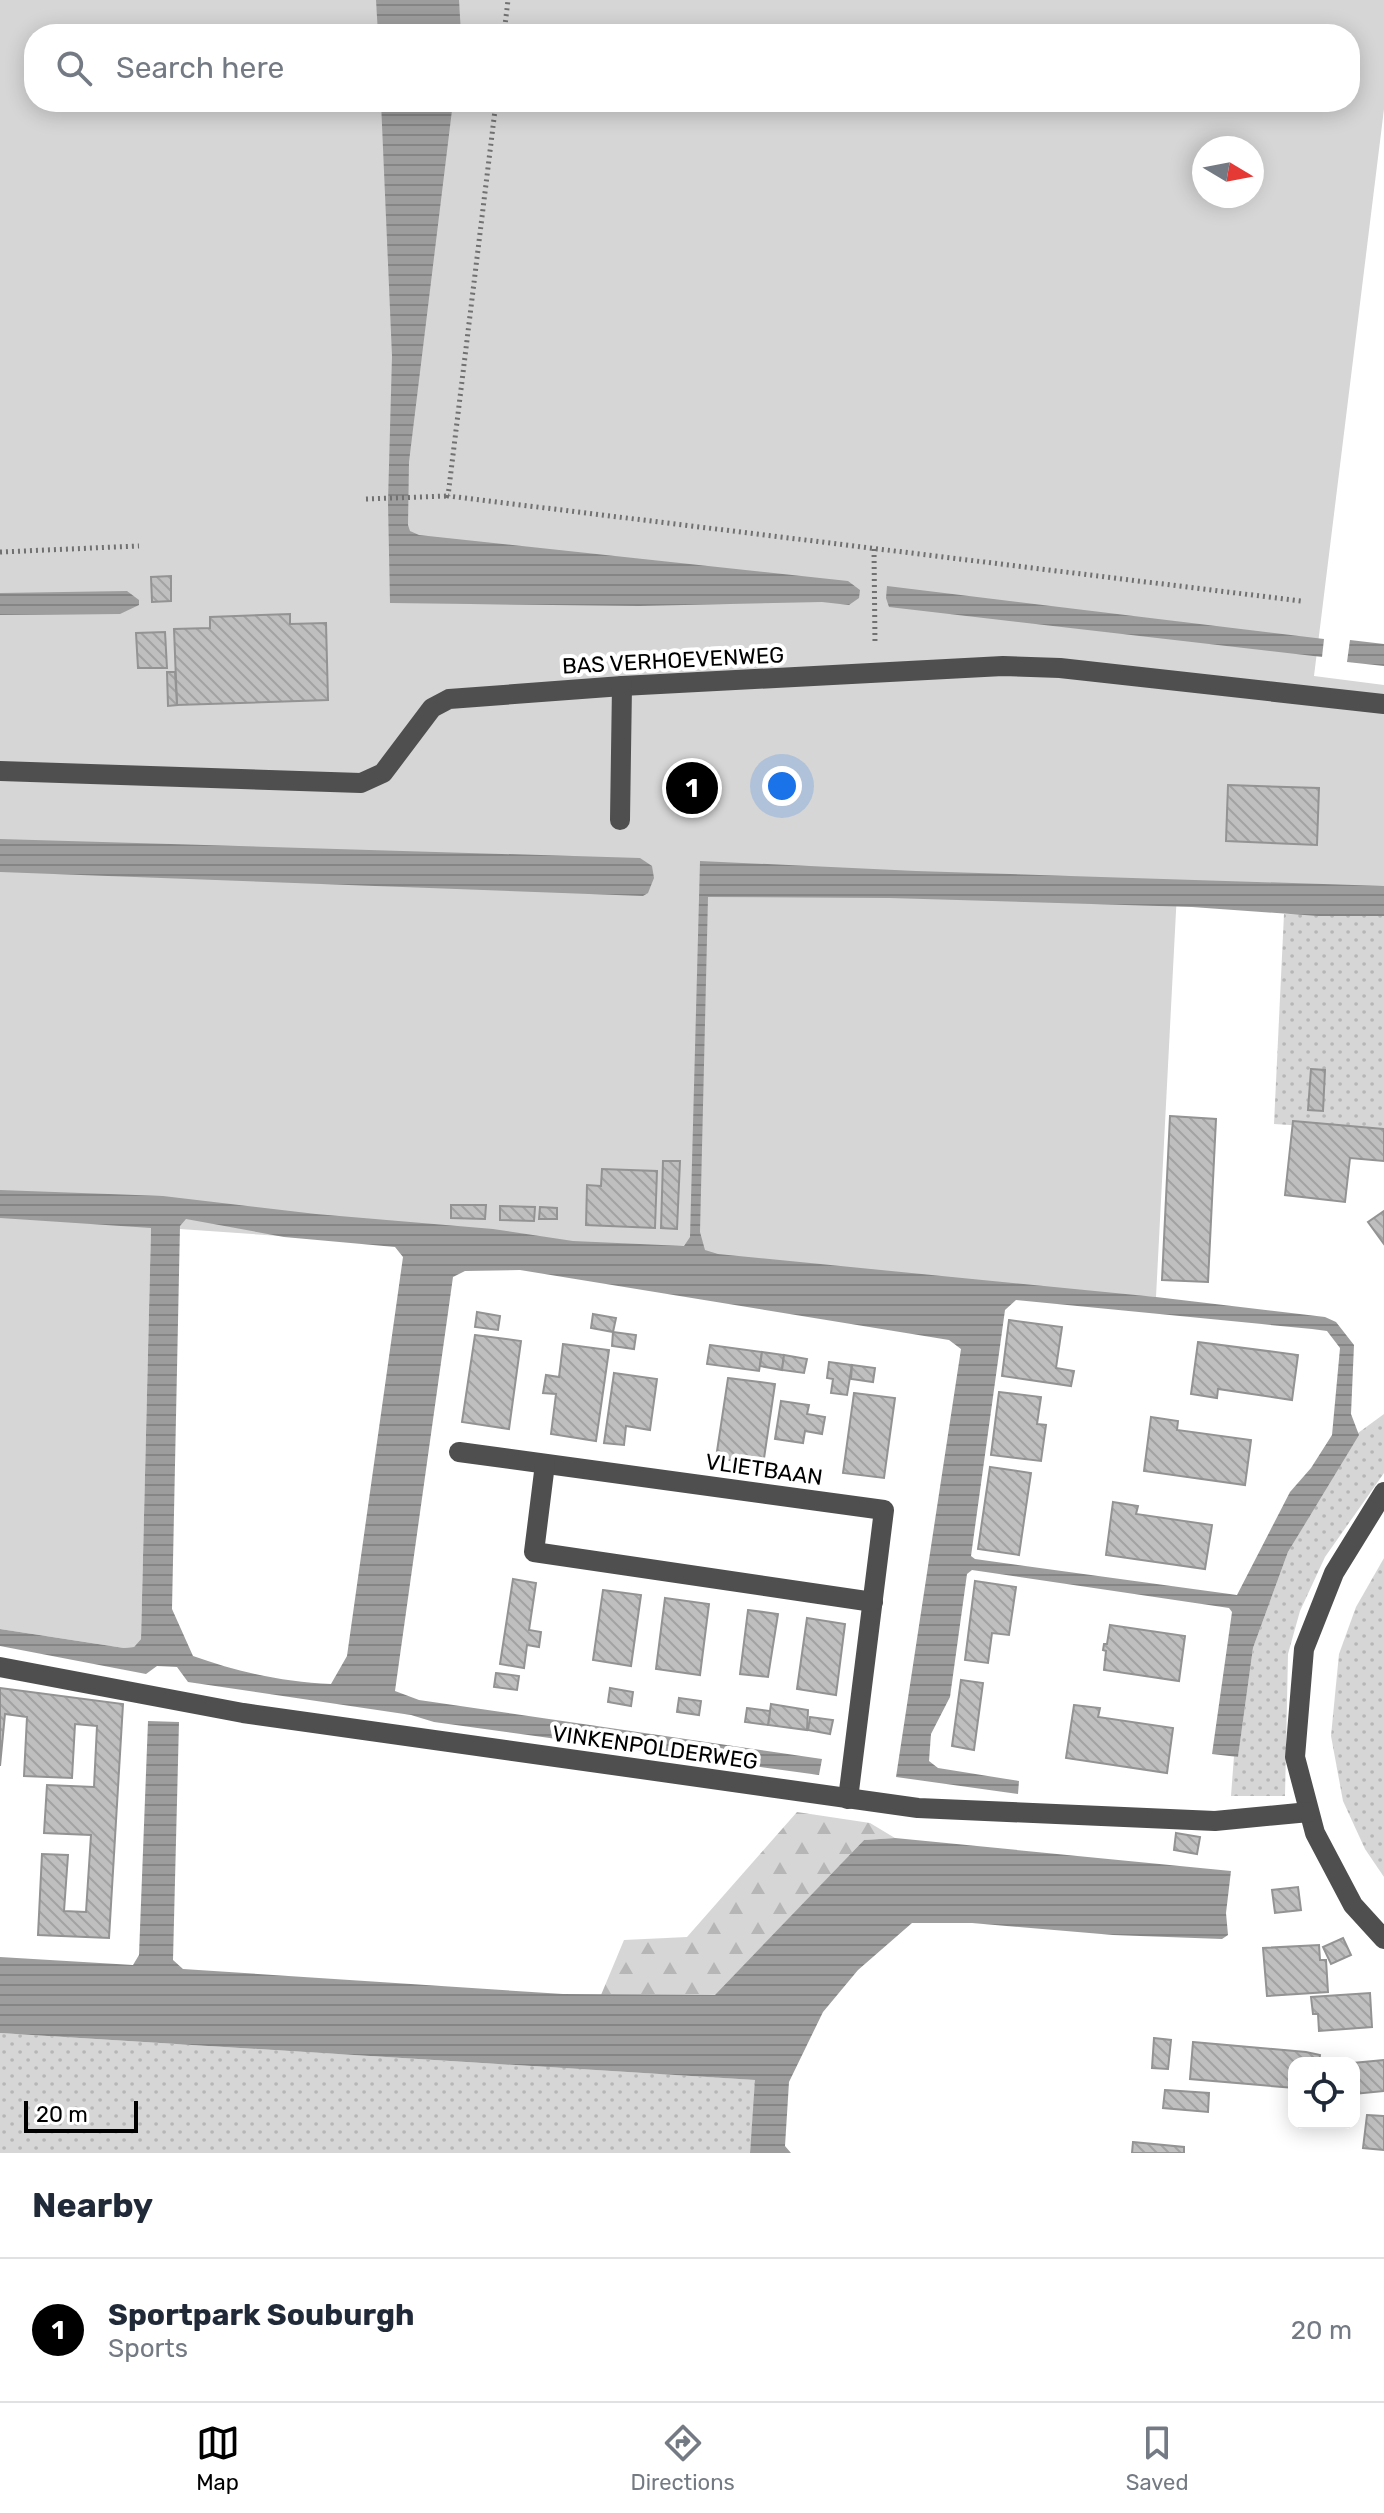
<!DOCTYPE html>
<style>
body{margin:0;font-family:Rubik,sans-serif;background:#f2f2f3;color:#1f2937}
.controls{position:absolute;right:24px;bottom:24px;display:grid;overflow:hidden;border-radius:16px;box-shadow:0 4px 20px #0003}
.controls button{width:72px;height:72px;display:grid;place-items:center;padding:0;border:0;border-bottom:2px solid #e0e1e3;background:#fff;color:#1f2937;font:40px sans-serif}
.compass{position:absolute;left:1192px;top:136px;width:72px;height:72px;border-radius:50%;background:#fff;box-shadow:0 4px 20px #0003;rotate:100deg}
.scale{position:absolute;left:24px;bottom:20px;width:114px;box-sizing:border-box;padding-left:8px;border:4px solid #000;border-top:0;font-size:22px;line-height:28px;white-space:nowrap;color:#000;-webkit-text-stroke:6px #fff;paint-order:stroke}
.you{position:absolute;left:782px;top:786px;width:28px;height:28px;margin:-20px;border:6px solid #fff;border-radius:50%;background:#1a73e8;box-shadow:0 0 0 12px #1a73e833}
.badge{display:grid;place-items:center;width:52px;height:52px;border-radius:50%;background:#000;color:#fff;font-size:26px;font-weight:700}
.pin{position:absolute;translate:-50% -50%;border:4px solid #fff;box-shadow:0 2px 8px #0006}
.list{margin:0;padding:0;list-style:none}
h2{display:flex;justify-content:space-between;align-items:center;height:104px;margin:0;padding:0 32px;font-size:34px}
h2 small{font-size:26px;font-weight:400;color:#747a83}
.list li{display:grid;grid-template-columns:52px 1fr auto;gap:24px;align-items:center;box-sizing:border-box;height:144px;padding:0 32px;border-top:2px solid #e0e1e3}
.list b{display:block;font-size:30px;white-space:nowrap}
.list p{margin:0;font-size:26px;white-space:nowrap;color:#747a83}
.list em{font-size:26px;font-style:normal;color:#747a83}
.icon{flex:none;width:44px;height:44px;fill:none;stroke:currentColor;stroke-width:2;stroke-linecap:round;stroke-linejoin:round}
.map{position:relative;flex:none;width:1384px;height:2153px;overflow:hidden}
.search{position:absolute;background:#fff;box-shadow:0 4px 20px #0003;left:24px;right:24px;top:24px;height:88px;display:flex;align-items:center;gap:20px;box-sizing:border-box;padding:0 28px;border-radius:32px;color:#747a83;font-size:30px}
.sheet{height:248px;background:#fff}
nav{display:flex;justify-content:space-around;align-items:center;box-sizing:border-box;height:112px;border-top:2px solid #e0e1e3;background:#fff;font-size:22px;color:#747a83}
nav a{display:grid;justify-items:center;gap:4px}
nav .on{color:#000}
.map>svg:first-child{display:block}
.grass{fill:url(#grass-dots)}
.forest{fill:url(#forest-firs)}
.garden{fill:#d6d6d6;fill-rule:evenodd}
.water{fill:url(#water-rules);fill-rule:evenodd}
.building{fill:url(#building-back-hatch);stroke:#939393;stroke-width:2}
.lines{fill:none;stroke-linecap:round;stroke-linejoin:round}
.path{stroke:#717171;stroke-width:5;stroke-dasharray:2 4;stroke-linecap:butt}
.minor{stroke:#4f4f4f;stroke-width:20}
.labels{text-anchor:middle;stroke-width:8;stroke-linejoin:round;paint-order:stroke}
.street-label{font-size:22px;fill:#000;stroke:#fff}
</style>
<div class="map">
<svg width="1384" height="2153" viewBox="0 0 1384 2153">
<defs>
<pattern id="grass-dots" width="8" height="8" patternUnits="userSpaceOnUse" patternTransform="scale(2)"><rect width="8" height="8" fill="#d6d6d6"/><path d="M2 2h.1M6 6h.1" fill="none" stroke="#b6b6b6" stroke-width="1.8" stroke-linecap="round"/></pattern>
<pattern id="forest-firs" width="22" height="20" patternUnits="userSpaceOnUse" patternTransform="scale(2)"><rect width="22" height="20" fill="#d6d6d6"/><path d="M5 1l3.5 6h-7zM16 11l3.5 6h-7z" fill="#b6b6b6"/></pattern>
<pattern id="water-rules" width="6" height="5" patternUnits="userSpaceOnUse" patternTransform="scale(2)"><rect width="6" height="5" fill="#9d9d9d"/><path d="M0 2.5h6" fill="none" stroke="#858585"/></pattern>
<pattern id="building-back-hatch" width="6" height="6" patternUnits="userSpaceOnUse" patternTransform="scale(2)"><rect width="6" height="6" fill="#bfbfbf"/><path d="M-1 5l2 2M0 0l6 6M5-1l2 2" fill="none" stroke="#a2a2a2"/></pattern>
</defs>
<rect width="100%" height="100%" fill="#fff"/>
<g class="grass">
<polygon points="1284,914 1384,916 1384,1131 1274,1124"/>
<polygon points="1384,1414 1384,1473 1325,1557 1300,1611 1288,1654 1285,1796 1231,1796 1234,1756 1238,1756 1253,1648 1288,1552 1358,1433"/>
<polygon points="1384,1558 1384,1877 1365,1849 1343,1801 1331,1736 1339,1654 1356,1607"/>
<polygon points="0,2033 756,2080 750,2153 0,2153"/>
</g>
<polygon class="forest" points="797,1812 870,1823 895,1838 864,1840 716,1995 601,1995 624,1940 687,1937"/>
<path class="garden" d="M0 0H1384V109L1314 676 1384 685V899L1177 892 1156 1297 151 1227 141 1639 134 1647 124 1648 0 1629ZM34 34H1350V102H34ZM1204 148H1252V196H1204Z"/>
<g class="water">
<polygon points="376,0 459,0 461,34 378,34"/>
<polygon points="381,102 453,102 409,462 408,525 410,531 419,535 848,581 860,590 859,598 849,605 822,602 639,606 390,603 388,502 392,356"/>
<polygon points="887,586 1324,639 1322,657 889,607 886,598"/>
<polygon points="127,591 139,600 139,605 120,614 0,615 0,593"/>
<polygon points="1350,640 1384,644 1384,666 1347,662"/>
<polygon points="0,839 640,858 652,866 654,878 648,893 643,896 0,872"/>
<path d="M700 861 916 871 1384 886V916H1318L1192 907 889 898 708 897 700 1232 705 1250 718 1254 1156 1297 1325 1317 1336 1322 1354 1345 1351 1414 1359 1435 1288 1552 1253 1648 1238 1757 1212 1754 1232 1612 1229 1608 972 1570 967 1574 950 1697 931 1734 929 1761 938 1768 1019 1781 1018 1794 896 1777 961 1349 949 1340 520 1270 465 1271 453 1277 395 1691 419 1700 822 1759 819 1775 434 1722 411 1715 188 1682 177 1667 157 1666 146 1674 0 1646V1629L124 1648 134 1647 141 1639 151 1228 0 1218V1190L163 1196 316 1214 493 1229 573 1241 684 1246 690 1237ZM186 1219 284 1237 395 1247 403 1257 347 1656 331 1684C283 1682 238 1672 193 1656L172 1609 180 1226ZM1016 1300 1312 1329 1327 1331 1340 1348 1332 1435 1311 1468 1290 1492 1237 1595 975 1559 971 1556 1005 1310Z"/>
<polygon points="148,1721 179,1722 173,1960 183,1969 563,1994 715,1995 864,1840 895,1838 1231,1871 1226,1913 1228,1935 1222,1939 1113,1935 972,1923 912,1923 858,1970 823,2012 789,2082 785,2146 791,2153 750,2153 755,2080 0,2033 0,1957 133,1965 139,1955"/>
</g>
<g class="building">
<polygon points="171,576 171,601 152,602 151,577"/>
<polygon points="290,614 290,624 326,623 328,700 177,705 174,629 210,628 210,617"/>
<polygon points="165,632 167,668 138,668 136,633"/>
<polygon points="167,672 175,672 177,705 168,706"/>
<polygon points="1228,785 1319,788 1317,845 1226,841"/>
<polygon points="1311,1069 1325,1070 1323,1111 1308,1110"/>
<polygon points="1170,1116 1216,1119 1208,1282 1162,1280"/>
<polygon points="1293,1121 1384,1129 1384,1161 1350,1158 1345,1202 1285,1195"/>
<polygon points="663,1161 680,1161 677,1229 661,1228"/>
<polygon points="602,1169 657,1171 655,1228 586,1225 587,1185 601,1186"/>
<polygon points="451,1205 486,1205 485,1219 451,1218"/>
<polygon points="500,1206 535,1207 534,1221 500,1220"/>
<polygon points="540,1207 557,1208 557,1219 539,1219"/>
<polygon points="1384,1211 1384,1244 1368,1222"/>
<polygon points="477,1312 500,1316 498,1330 475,1327"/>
<polygon points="593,1314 616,1318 613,1332 591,1328"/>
<polygon points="1009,1320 1062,1327 1056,1368 1074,1371 1071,1386 1002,1376"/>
<polygon points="613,1332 636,1335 634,1349 612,1346"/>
<polygon points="475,1335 521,1341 509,1429 462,1422"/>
<polygon points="1198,1342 1298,1355 1292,1400 1218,1389 1217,1398 1191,1394"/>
<polygon points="563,1344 609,1350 596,1441 551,1434 556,1394 543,1393 546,1375 559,1377"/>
<polygon points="710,1345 762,1352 759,1371 707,1364"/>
<polygon points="762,1352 784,1355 782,1370 760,1366"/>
<polygon points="784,1355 807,1359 804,1373 782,1370"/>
<polygon points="829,1362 852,1365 847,1395 831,1393 833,1379 827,1378"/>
<polygon points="852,1365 875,1368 873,1382 851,1379"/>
<polygon points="614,1373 657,1379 650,1430 626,1426 624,1445 604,1443"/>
<polygon points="728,1378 775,1384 763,1465 716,1458"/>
<polygon points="999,1392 1041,1397 1037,1424 1046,1425 1041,1461 991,1455"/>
<polygon points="854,1393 895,1398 884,1478 843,1473"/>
<polygon points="781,1401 809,1405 807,1414 825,1417 822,1434 805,1431 803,1443 775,1439"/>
<polygon points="1151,1417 1178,1421 1177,1430 1251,1440 1245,1485 1144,1471"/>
<polygon points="990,1467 1031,1473 1019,1555 978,1549"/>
<polygon points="1113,1502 1138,1506 1136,1514 1212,1525 1205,1569 1106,1555"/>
<polygon points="513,1579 536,1583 529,1630 541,1632 539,1647 527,1645 524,1668 500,1664"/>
<polygon points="975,1581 1016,1587 1009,1635 992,1633 988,1663 965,1660"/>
<polygon points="603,1590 641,1595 631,1666 593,1660"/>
<polygon points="665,1598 709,1604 700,1675 656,1669"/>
<polygon points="748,1610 778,1614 768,1677 740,1674"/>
<polygon points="807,1618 845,1624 836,1695 797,1689"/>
<polygon points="1110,1625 1185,1636 1179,1681 1104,1670 1106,1651 1103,1650 1104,1644 1107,1644"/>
<polygon points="496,1673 519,1676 517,1690 494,1687"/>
<polygon points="961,1680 983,1683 974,1750 952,1746"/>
<polygon points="0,1688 123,1704 109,1938 38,1935 42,1854 68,1855 64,1911 86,1912 91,1835 44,1833 47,1785 94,1787 97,1726 75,1724 72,1778 24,1776 27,1717 5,1714 0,1766"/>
<polygon points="610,1688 633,1692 631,1706 608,1702"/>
<polygon points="679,1698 701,1701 699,1715 677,1712"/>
<polygon points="771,1704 808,1710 807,1730 768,1725"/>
<polygon points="1074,1705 1100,1708 1098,1717 1173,1728 1167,1773 1066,1758"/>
<polygon points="747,1708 770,1711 768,1725 745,1722"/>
<polygon points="810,1717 833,1720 830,1734 808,1730"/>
<polygon points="1176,1833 1200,1837 1197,1854 1174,1850"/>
<polygon points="1298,1887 1301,1910 1275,1913 1272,1890"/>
<polygon points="1343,1938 1351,1955 1331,1964 1323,1947"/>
<polygon points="1319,1945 1320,1960 1326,1960 1328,1992 1267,1996 1263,1948"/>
<polygon points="1370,1993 1372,2027 1319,2031 1318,2014 1313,2014 1311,1997"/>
<polygon points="1154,2038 1171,2040 1168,2069 1152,2068"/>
<polygon points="1193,2042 1306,2052 1320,2055 1319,2063 1294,2063 1294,2088 1190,2079"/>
<polygon points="1384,2060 1384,2091 1354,2094 1353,2063"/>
<polygon points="1165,2090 1209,2093 1208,2112 1163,2108"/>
<polygon points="1367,2115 1384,2116 1384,2150 1363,2148"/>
<polygon points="1133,2142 1184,2147 1184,2153 1132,2153"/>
</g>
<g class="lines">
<g class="path">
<polyline points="504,34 508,0"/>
<polyline points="496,102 448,496 1301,601"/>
<polyline points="366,499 448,496"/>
<polyline points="874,549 875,644"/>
<polyline points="0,552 139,546"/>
</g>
<g class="minor">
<polyline points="0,771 361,783 383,773 432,708 449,699 622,686 1003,666 1060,668 1384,704"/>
<polyline points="620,820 622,686"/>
<polyline points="459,1452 884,1510 848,1799"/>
<polyline points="545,1464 534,1552 873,1602"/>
<polyline points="1384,1492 1334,1573 1304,1649 1295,1757 1315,1833 1353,1905 1384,1939"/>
<polyline points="0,1667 243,1713 918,1808 1215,1821 1309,1812"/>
</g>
</g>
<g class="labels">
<g class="street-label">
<text transform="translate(673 660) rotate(-3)" y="8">BAS VERHOEVENWEG</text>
<text transform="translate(764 1469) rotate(8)" y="8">VLIETBAAN</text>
<text transform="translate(655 1747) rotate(8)" y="8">VINKENPOLDERWEG</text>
</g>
</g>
</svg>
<div class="controls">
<button><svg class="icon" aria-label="locate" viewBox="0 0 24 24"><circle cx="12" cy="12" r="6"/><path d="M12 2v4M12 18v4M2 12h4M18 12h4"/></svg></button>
</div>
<svg class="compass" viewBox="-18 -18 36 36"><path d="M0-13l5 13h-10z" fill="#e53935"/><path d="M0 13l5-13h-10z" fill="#747a83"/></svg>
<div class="scale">20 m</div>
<div class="you"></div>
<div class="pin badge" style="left:692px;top:788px">1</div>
<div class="search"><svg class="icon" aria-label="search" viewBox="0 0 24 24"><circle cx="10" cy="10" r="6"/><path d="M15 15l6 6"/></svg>Search here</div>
</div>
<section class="sheet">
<h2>Nearby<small></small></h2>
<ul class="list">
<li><span class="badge">1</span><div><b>Sportpark Souburgh</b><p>Sports</p></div><em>20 m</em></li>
</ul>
</section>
<nav>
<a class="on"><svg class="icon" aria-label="map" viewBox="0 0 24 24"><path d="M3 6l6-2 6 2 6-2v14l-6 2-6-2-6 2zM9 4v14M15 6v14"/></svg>Map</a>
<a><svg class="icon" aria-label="directions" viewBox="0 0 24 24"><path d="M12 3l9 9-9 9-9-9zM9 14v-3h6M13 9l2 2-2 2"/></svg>Directions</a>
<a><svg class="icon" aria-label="saved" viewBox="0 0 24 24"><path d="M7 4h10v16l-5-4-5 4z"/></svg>Saved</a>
</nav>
